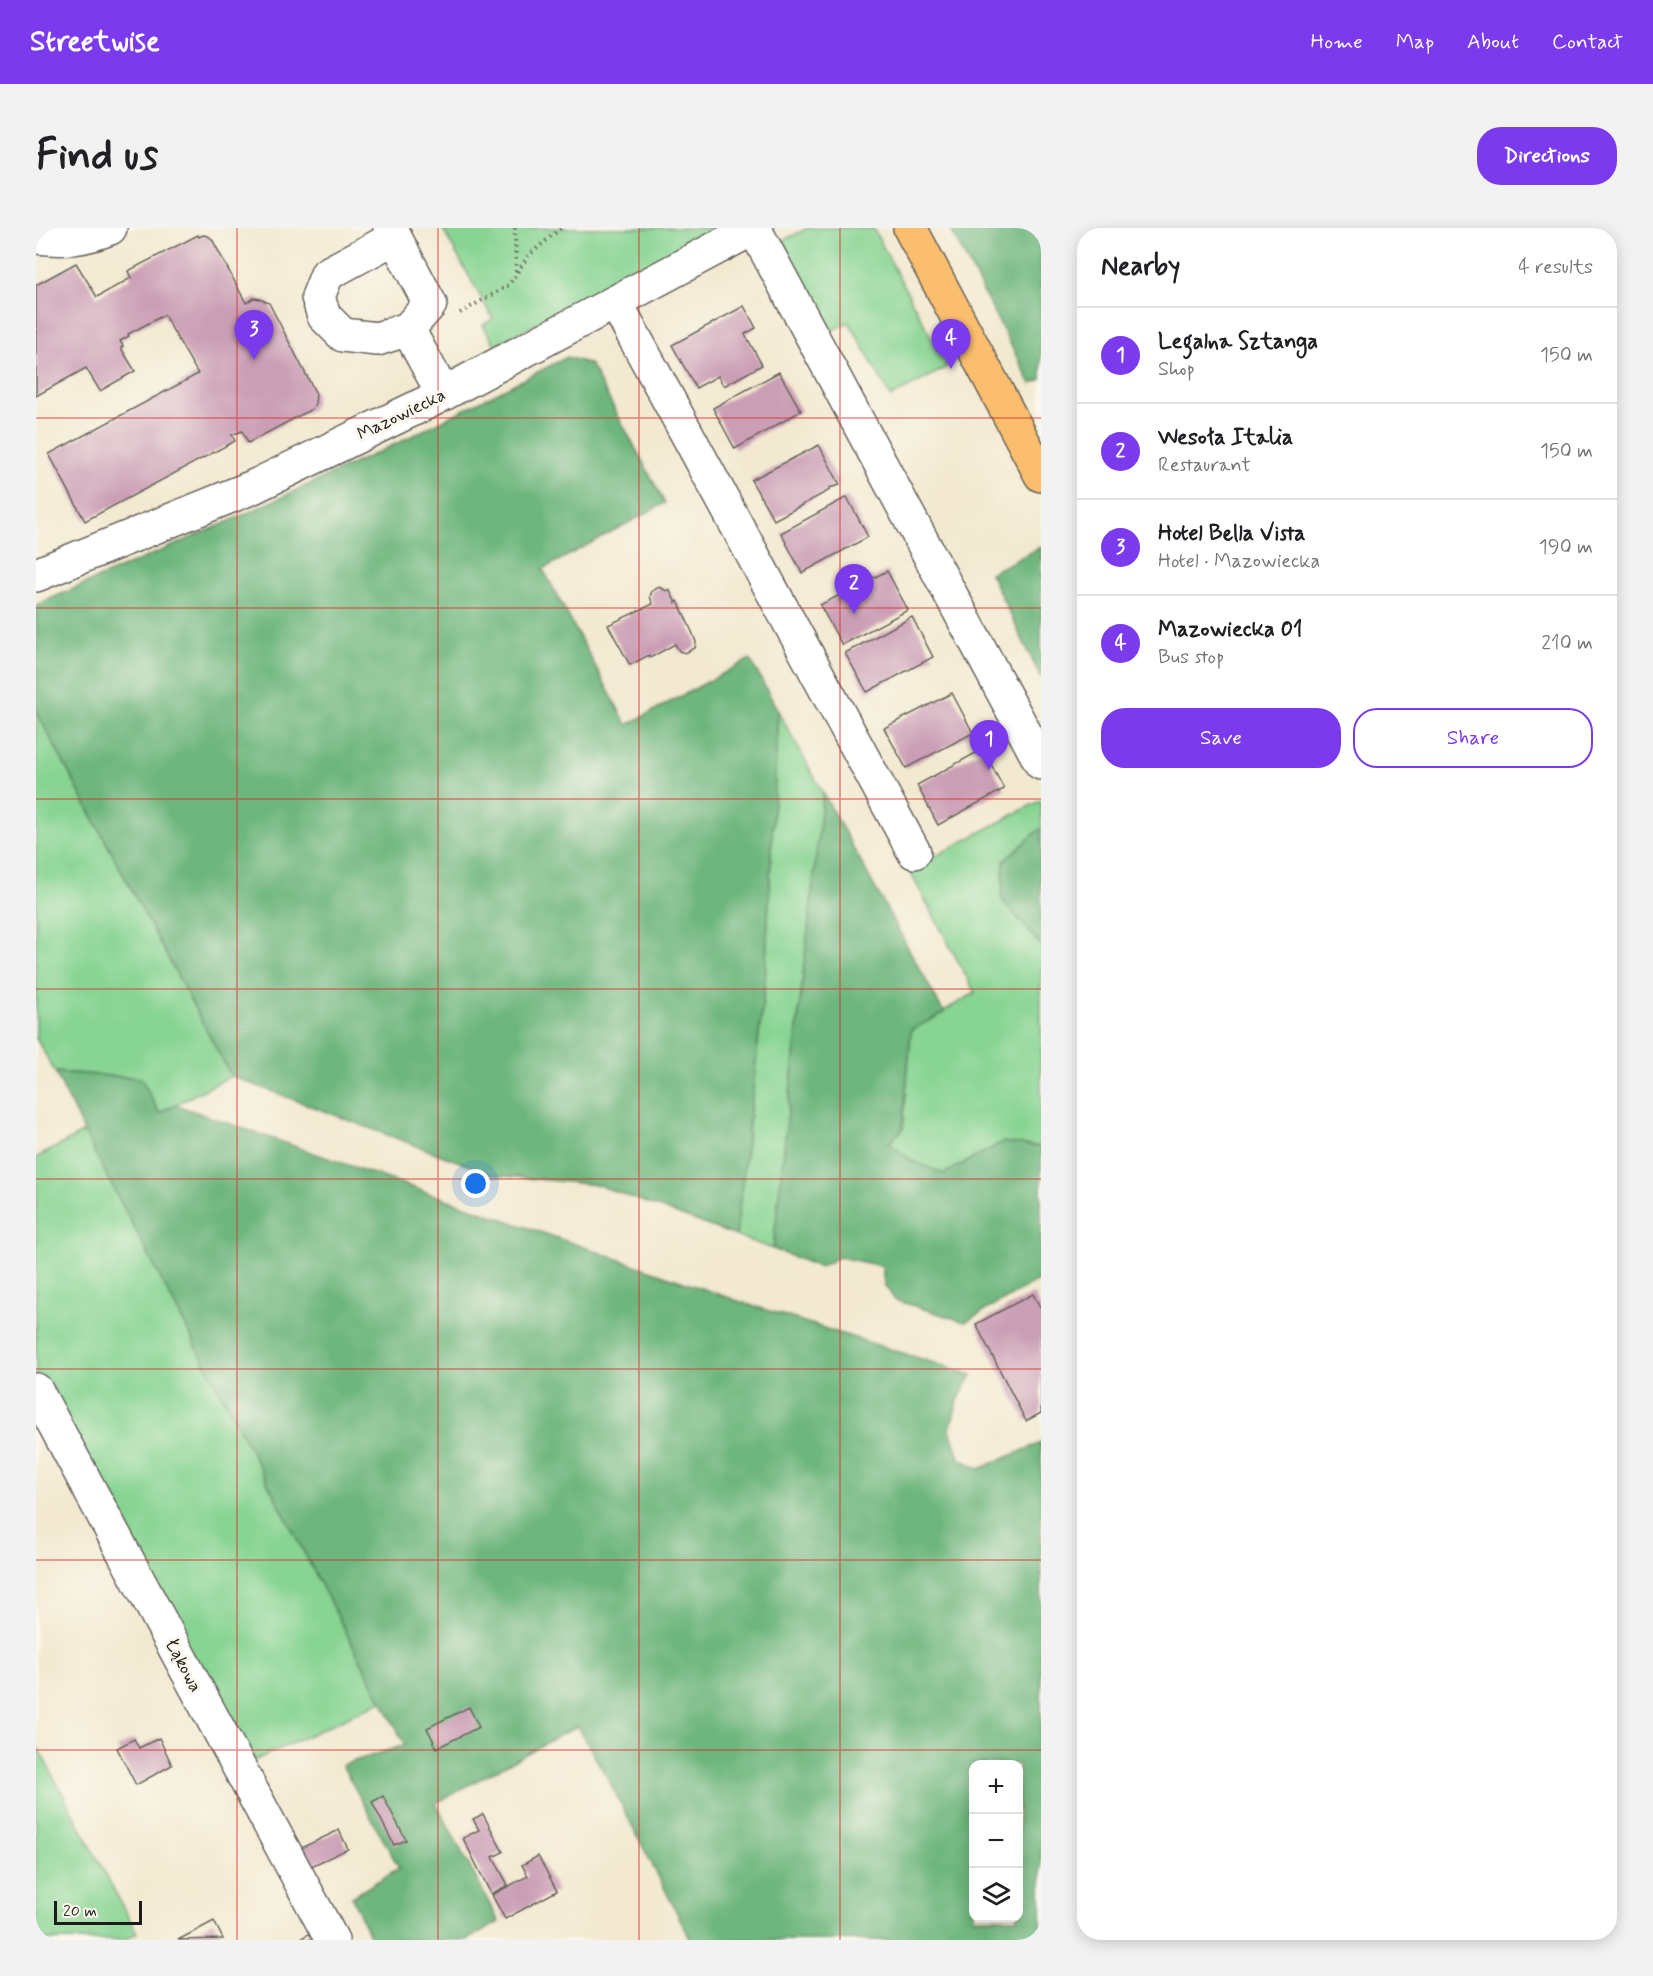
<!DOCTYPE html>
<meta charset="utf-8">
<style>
body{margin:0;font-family:Mynerve,sans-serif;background:#f2f2f2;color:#202124}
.controls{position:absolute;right:18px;bottom:18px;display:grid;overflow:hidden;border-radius:12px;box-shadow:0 3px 15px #0003}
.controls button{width:54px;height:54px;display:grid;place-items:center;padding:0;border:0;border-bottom:2px solid #e0e0e0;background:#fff;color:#202124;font:30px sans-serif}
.scale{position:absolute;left:18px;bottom:15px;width:88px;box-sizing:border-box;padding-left:6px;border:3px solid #1c1c1c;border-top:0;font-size:16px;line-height:21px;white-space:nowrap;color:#1c1c1c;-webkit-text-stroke:4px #fbf7ec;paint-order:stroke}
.you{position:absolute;left:440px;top:956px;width:21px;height:21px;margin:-15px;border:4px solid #fff;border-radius:50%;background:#1a73e8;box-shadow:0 0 0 9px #1a73e833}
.badge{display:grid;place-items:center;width:39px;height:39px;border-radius:50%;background:#7c3aed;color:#fff;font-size:20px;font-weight:700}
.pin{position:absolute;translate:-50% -50px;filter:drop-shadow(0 2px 3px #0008)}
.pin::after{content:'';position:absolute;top:32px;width:21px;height:18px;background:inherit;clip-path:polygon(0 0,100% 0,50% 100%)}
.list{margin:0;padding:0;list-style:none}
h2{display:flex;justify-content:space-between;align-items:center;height:78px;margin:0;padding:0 24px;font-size:26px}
h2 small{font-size:20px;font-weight:400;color:#757577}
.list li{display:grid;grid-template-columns:39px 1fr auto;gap:18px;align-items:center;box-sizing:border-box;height:96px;padding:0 24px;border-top:2px solid #e0e0e0}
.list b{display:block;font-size:22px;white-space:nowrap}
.list p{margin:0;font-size:20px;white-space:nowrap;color:#757577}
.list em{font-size:20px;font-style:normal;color:#757577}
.actions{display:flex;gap:12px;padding:18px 24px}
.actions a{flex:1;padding:14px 0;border:2px solid #7c3aed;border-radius:24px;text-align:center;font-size:21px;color:#7c3aed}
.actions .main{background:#7c3aed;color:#fff}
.icon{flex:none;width:33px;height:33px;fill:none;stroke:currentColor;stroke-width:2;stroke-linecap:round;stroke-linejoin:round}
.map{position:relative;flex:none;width:1005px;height:1712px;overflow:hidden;border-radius:24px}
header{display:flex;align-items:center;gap:36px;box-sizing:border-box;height:84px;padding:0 30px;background:#7c3aed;color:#fff}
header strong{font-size:28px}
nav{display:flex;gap:33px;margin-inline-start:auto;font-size:21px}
.intro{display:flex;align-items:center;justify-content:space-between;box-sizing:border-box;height:144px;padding:0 36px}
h1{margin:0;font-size:42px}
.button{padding:15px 27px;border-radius:24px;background:#7c3aed;color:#fff;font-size:21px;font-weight:700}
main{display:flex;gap:36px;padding:0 36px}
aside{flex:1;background:#fff;border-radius:24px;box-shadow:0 3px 15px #0003}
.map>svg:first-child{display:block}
.green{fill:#87d493;stroke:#527858;stroke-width:1.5}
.forest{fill:#6db67d;stroke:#44694c;stroke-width:1.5;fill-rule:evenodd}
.building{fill:#ca9eb5}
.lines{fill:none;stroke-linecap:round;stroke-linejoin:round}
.minor-casing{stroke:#67645b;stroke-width:36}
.major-casing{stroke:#67645b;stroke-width:36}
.path{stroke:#67645b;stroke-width:4;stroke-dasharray:1.5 4.5;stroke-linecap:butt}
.minor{stroke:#fff;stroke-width:33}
.major{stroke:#fbbd6e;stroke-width:33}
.grid{fill:none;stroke:#d62828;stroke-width:1.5;stroke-opacity:0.55}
.labels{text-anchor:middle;stroke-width:6;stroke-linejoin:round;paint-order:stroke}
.street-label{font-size:18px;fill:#1c1c1c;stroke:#fbf7ec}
</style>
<header>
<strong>Streetwise</strong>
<nav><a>Home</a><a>Map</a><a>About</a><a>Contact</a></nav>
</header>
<div class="intro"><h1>Find us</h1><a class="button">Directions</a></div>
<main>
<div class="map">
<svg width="1005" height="1712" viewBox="0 0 1005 1712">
<rect width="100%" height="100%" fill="#fbf7ec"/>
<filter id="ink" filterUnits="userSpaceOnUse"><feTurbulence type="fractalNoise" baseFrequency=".0167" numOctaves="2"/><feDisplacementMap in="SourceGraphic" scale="12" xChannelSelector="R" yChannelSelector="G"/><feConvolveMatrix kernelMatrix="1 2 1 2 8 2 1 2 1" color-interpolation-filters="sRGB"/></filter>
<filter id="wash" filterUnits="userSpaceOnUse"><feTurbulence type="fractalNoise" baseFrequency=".008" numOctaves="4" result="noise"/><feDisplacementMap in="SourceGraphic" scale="24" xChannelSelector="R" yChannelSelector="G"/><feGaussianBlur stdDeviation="1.35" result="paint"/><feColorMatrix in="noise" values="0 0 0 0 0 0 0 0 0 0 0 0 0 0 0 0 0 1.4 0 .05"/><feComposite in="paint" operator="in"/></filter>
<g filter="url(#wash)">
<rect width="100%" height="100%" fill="#f2e9d0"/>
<g class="green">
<polygon points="406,0 691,0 459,117 447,97 457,91"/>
<polygon points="772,0 837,0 911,139 855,169 813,94 795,103 746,13"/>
<polygon points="0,483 195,848 123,885 105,850 19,844 0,810"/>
<polygon points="742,483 787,565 737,1021 700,1008 729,754"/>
<polygon points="1005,572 1005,600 968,633 966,672 1005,717 1005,919 967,914 908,946 876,933 853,915 867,901 875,802 939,765 873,642"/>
<polygon points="48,904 346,1473 207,1538 0,1148 0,930"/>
<polygon points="0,1516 101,1705 88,1712 0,1712"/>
</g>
<g class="forest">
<polygon points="914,0 1005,0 1005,151 995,156"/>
<polygon points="531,129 554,136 629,275 507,341 591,497 714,431 742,483 729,754 700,1008 562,957 458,947 195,848 0,483 0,377 203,289 364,214"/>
<polygon points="1005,319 1005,450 954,345"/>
<polygon points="787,565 908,785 875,802 867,901 853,915 876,933 908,946 967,914 1005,919 1005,1051 929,1094 859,1072 848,1056 846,1038 803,1029 783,1039 737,1021"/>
<polygon points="1005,600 1005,717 966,672 968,633"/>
<path d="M19 844 105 850 123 885 140 877 708 1075 936 1147 922 1172 914 1201 923 1230 943 1241 1005 1215V1712H655L573 1553 541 1498 400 1575 463 1694 431 1712H335L316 1669 363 1640 306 1537 369 1517 48 904ZM938 1536H982V1690H938Z"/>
</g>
<g id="blocks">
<g class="building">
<polygon points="162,7 163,9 167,7 172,8 176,11 210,75 218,70 224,71 233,75 280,166 279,176 276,181 212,215 206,203 196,207 199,213 49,293 13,226 162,146 128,87 92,106 93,108 84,113 87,118 85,120 99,143 64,163 50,140 0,168 0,57 40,35 61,69 95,50 92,43"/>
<polygon points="708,78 720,100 709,106 726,137 688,158 682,148 660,160 636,117"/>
<polygon points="743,144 765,183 699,221 677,180"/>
<polygon points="783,217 804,257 793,260 794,262 738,292 715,252"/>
<polygon points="811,269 832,309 766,345 745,305"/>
<polygon points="851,343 872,382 806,417 784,377"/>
<polygon points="623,359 631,363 633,361 640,375 642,373 657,406 660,414 659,420 649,425 643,423 639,416 614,430 613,427 594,437 572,397 617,376 614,369 616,363"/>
<polygon points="876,389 897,429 831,464 809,425"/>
<polygon points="916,465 937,505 870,540 848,500"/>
<polygon points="947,521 968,561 902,597 881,557"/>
<polygon points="997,1066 1005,1081 1005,1185 990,1193 940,1096"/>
<polygon points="433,1479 443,1499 401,1520 391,1500"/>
<polygon points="123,1510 136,1537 100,1557 81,1520 98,1511 103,1520"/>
<polygon points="347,1568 370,1612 358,1617 336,1574"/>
<polygon points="447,1586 467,1624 457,1629 472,1657 455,1666 427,1610 443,1602 437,1591"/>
<polygon points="303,1602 312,1621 271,1640 263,1621"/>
<polygon points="502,1628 521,1663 469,1691 456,1667 492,1648 486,1637"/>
<polygon points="178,1693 187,1711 142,1712"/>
<polygon points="278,1703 282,1712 262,1712"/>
</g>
</g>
</g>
<g filter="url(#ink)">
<use href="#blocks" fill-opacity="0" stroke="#67645b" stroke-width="1.5"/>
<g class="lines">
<defs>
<g id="minor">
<polyline points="354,0 394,76 372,101 341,111 307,107 288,88 282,69 291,46 358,10"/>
<polyline points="718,0 1005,535"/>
<path d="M0 9C29 12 47 11 74 0"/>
<polyline points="580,75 878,624"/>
<polyline points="372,101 407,166"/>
<polyline points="0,347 217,259 392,174 718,0"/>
<polyline points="0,1162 296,1712"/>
</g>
<polyline id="major" points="874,0 1005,247"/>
</defs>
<use href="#minor" class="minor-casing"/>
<use href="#major" class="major-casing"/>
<g class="path">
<polyline points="479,0 480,46"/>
<polyline points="424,85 473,57 492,28 525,0"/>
</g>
<use href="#minor" class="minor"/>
<use href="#major" class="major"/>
</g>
</g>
<path class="grid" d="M201 0V1712M402 0V1712M603 0V1712M804 0V1712M0 190H1005M0 380H1005M0 571H1005M0 761H1005M0 951H1005M0 1141H1005M0 1332H1005M0 1522H1005"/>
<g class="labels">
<g class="street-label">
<text transform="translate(365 186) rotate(-26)" y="6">Mazowiecka</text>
<text transform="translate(148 1437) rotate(62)" y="6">Łąkowa</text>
</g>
</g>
</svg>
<div class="controls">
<button>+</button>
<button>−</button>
<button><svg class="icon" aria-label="layers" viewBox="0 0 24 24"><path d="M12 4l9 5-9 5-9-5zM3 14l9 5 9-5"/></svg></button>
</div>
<div class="scale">20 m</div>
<div class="you"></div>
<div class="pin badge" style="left:953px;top:542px">1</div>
<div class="pin badge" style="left:818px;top:386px">2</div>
<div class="pin badge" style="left:218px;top:132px">3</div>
<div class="pin badge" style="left:915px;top:141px">4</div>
</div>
<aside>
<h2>Nearby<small>4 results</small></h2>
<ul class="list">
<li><span class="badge">1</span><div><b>Legalna Sztanga</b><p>Shop</p></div><em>150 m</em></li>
<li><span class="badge">2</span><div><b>Wesoła Italia</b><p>Restaurant</p></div><em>150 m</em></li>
<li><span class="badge">3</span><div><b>Hotel Bella Vista</b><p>Hotel · Mazowiecka</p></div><em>190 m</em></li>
<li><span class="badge">4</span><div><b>Mazowiecka 01</b><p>Bus stop</p></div><em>210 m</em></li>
</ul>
<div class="actions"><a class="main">Save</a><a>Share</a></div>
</aside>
</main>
